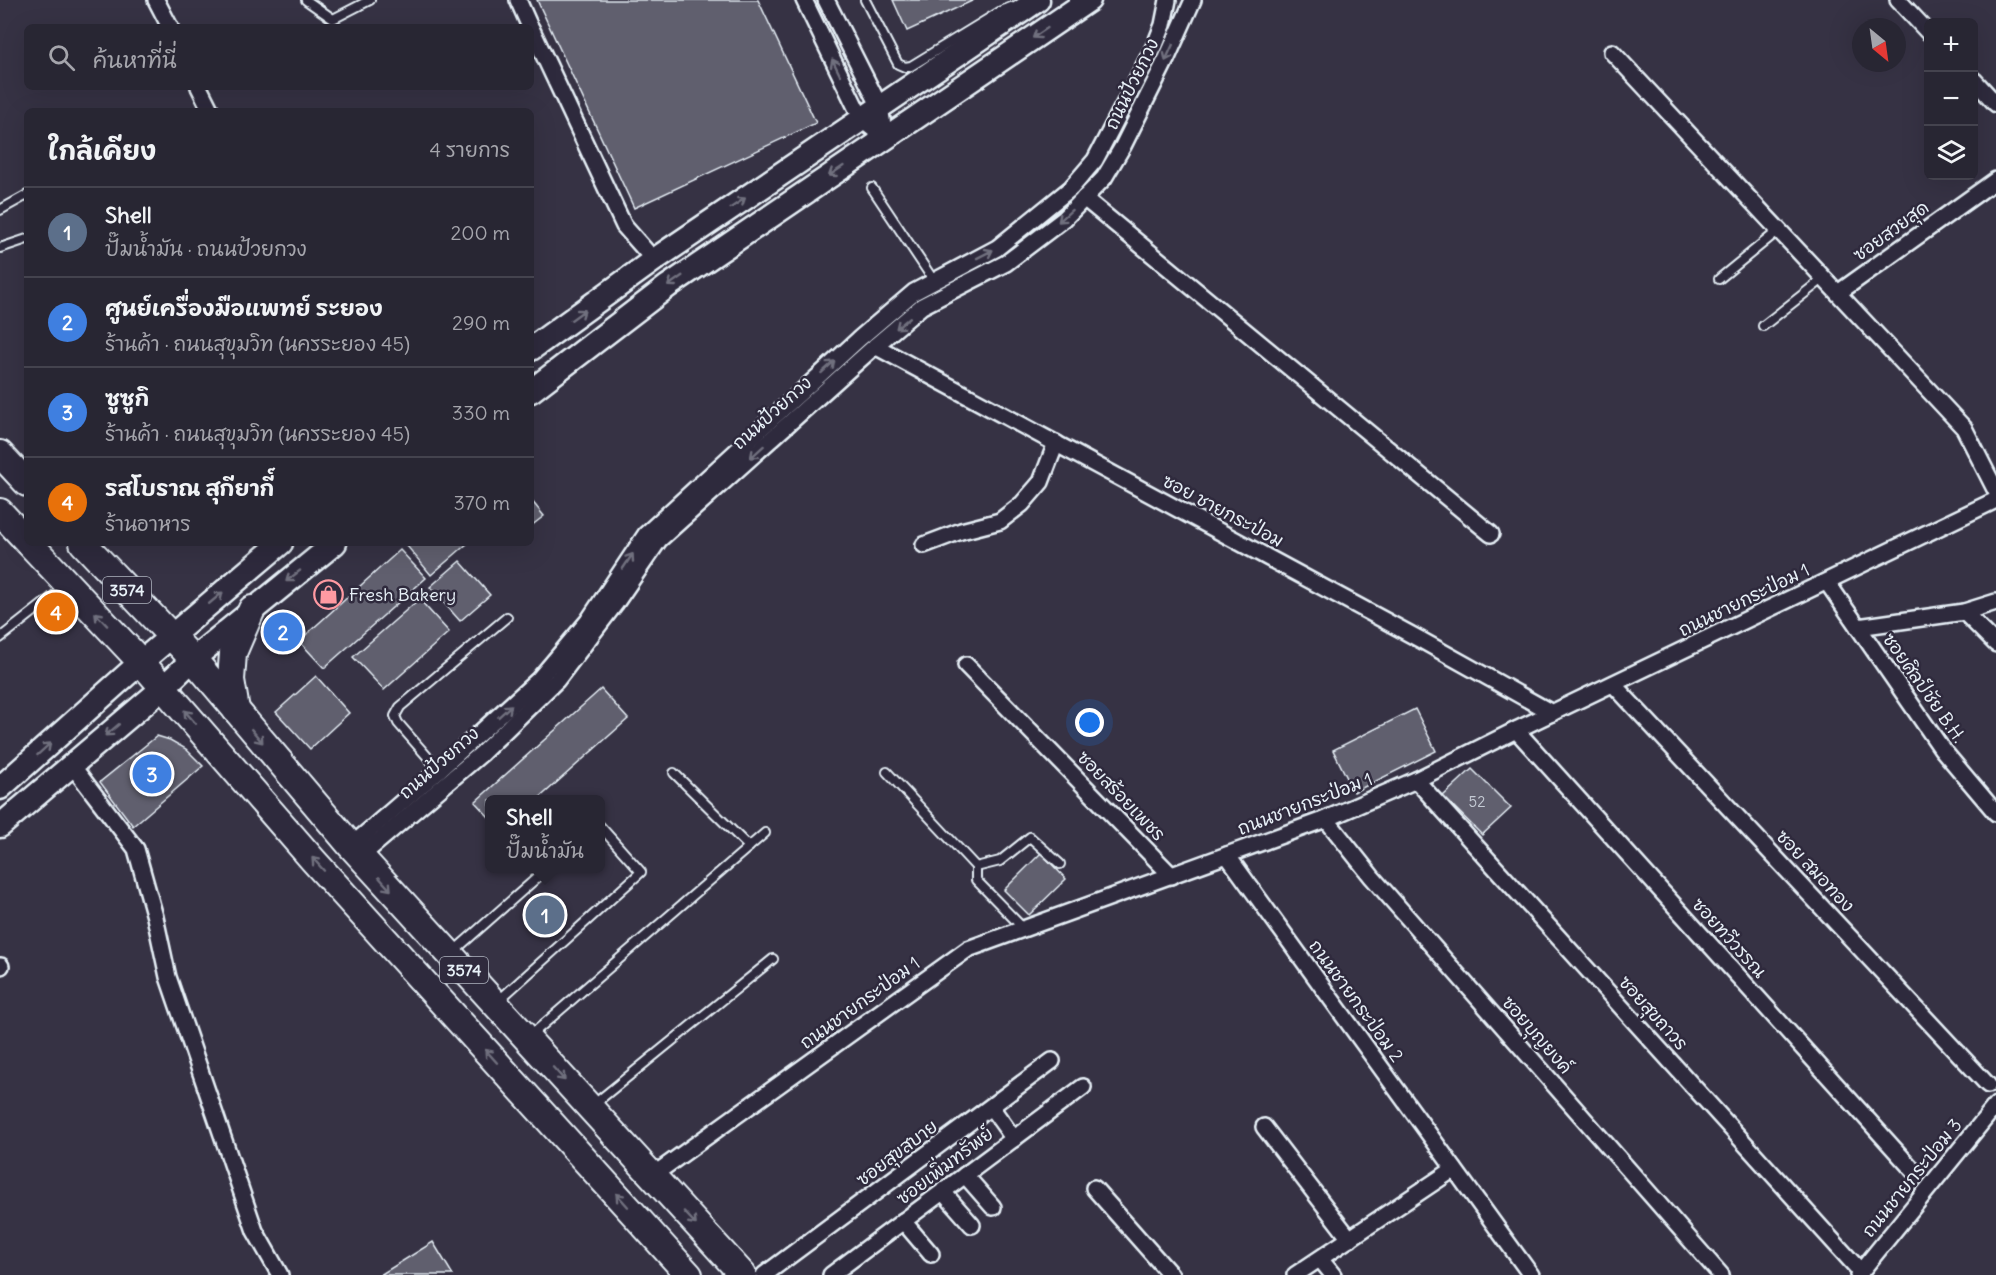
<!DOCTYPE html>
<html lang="th">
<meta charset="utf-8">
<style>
body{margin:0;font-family:Delius,"Playpen Sans Thai",sans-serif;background:#34323f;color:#f1f3f6}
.controls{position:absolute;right:18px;top:18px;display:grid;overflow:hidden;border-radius:9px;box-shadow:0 6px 24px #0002}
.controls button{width:54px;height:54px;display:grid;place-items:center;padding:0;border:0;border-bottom:2px solid #44434e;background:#282633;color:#f1f3f6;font:30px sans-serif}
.compass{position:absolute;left:1852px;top:18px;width:54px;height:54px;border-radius:50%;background:#282633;box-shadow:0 6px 24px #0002;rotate:151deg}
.you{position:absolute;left:1090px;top:723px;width:21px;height:21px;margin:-15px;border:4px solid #fff;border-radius:50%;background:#1a73e8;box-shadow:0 0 0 9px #1a73e833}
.badge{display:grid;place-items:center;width:39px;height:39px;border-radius:50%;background:#ff9aa2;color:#fff;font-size:20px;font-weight:700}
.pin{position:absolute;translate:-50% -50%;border:3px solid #fff;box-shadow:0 2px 6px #0006}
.popup{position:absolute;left:485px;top:795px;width:120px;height:78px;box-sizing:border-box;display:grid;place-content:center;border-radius:9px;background:#282633;filter:drop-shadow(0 2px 4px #0005);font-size:20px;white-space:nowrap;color:#a5a5ac}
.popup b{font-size:22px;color:#f1f3f6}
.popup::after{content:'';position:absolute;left:50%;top:100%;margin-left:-12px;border:12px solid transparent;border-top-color:#282633}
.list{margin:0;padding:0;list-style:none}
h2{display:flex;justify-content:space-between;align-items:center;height:78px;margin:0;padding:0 24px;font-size:26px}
h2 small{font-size:20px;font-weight:400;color:#a5a5ac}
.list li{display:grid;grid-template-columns:39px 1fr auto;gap:18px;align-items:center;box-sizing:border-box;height:90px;padding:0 24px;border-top:2px solid #44434e}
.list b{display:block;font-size:22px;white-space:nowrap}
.list p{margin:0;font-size:20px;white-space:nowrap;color:#a5a5ac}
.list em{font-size:20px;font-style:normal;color:#a5a5ac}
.icon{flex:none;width:33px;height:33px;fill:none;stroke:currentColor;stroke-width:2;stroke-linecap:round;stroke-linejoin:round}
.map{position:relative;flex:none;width:1996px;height:1275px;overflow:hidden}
.search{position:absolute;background:#282633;box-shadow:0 6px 24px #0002;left:24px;top:24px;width:510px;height:66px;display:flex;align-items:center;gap:15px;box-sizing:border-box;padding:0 21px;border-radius:9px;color:#a5a5ac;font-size:22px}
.panel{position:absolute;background:#282633;box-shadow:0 6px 24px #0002;left:24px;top:108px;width:510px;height:438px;border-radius:9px}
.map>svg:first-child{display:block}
.building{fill:#605e6e;stroke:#e8f1f8;stroke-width:1.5}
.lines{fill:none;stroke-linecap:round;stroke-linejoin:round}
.lane-casing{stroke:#e8f1f8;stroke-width:12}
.street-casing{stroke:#e8f1f8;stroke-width:20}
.secondary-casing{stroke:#e8f1f8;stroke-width:27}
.primary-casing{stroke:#e8f1f8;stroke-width:30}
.lane{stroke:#2f2a3d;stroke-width:8}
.street{stroke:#2f2a3d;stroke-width:15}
.secondary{stroke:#2f2a3d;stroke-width:22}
.primary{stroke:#2f2a3d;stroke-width:26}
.oneway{stroke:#70707e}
.labels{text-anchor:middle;stroke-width:5;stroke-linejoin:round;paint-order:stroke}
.number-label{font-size:15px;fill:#c6ccd6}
.shield{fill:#2f2a3d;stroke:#b0b5c0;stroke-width:1.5}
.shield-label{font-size:16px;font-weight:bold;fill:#e8f1f8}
.street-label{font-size:18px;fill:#e8f1f8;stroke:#2f2a3d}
.poi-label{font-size:18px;fill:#e8f1f8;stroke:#2f2a3d;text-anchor:start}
</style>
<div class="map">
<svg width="1996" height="1275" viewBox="0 0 1996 1275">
<rect width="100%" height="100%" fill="#363244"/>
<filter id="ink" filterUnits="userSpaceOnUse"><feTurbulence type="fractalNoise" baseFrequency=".0167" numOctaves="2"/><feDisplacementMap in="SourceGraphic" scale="12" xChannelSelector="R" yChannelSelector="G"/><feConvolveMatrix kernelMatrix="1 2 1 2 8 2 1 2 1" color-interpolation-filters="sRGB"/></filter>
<g filter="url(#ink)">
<g class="building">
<polygon points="537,0 758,0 816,123 634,208"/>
<polygon points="893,0 974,0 907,31"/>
<polygon points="531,500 544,516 531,526"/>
<polygon points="411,543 468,543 431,575 407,546"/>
<polygon points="400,550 426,578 324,668 299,641"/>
<polygon points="460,561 490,595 460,621 430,587"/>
<polygon points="419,599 449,632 384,690 353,657"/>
<polygon points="316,676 349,713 310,749 276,712"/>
<polygon points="601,689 628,719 537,800 490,800 490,818 475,802"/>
<polygon points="1415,709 1436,751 1354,792 1333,750"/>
<polygon points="157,736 170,740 186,749 203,766 133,826 100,782"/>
<polygon points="1472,769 1511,808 1482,835 1443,796"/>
<polygon points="1041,853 1066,879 1029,915 1004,890"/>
<polygon points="433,1242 453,1275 380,1275"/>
</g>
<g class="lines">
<defs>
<g id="lane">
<polyline points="306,0 333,19 370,0"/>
<polyline points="865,0 898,64 905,67 911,66 1001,11 1011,7"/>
<polyline points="872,188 934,281"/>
<polyline points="0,210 27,195"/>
<polyline points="0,248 27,239"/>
<polyline points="1719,279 1779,230"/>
<polyline points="1763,326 1824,278"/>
<polyline points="0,638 65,587"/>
<polyline points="439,770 398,723 395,716 400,707 507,617"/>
<polyline points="887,772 976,867 976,880 1024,929"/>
<polyline points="674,773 749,847"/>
<polyline points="976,867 1000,861 1030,837 1060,864"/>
<polyline points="453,952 548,868"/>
<polyline points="498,1001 641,872 600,826"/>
<polyline points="530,1036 765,833"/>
<polyline points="593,1105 773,959"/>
</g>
<g id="street">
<polyline points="156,0 170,27"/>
<polyline points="518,0 530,27"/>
<polyline points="804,0 862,120 885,138"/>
<polyline points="826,0 880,107 885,138"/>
<polyline points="1898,0 1928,32"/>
<polyline points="531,28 624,226 654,260"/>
<polyline points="1612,52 1964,428 1996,491"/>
<polyline points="1974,80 1996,104"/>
<polyline points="199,87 211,111"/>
<polyline points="1084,198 1491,534"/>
<polyline points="1838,293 1996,180"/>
<polyline points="875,346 1421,640 1552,713"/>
<polyline points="924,545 961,531 1000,521 1022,504 1041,482 1056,443"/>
<polyline points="1827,582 1942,749 1996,813"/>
<polyline points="1964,612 1996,644"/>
<polyline points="1858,627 1964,612 1996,602"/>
<polyline points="966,665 1172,876"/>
<polyline points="1613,684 1988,1085"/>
<polyline points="1516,730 1914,1171"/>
<polyline points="71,764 136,849 155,917 168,977 255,1231 280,1275"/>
<polyline points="1416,780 1861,1272"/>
<polyline points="1326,819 1372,877 1721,1275"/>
<polyline points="351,846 439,770 538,680 588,621 646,534 860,338 914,292 997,248 1071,188 1095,160 1155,45 1163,25 1168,0"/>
<polyline points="1227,855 1531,1275"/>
<polyline points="360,857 481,754 557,680 615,604 659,540 875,346 922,306 1006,263 1064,219 1104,178 1123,146 1167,58 1193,0"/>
<polyline points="0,966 1,966"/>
<polyline points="991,1107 1014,1139"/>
<polyline points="1264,1127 1350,1239"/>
<polyline points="965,1175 993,1207"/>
<polyline points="652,1176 968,949 1326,819 1416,780 1516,730 1996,500"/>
<polyline points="1094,1188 1171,1275"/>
<polyline points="943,1192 972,1225"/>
<polyline points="903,1221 931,1254"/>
<polyline points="1320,1259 1333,1275"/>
<polyline points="764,1275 1052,1061"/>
<polyline points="831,1275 1083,1087"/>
<polyline points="1295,1275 1454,1169"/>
<polyline points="1858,1275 1996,1105"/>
</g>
<g id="secondary">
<polyline points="531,349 654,260 1038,0"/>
<polyline points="531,391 668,286 1089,0"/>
<polyline points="0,788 141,662 281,543"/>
<polyline points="0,826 164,687 193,659 335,543"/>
</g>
<g id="primary">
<polyline points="0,454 27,483"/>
<polyline points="0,512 27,541"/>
<polyline points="29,543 141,662 313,860 689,1275"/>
<polyline points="83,543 193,659 351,846 743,1275"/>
<polyline points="236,710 231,680 233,653 252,609"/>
</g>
</defs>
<use href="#lane" class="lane-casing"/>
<use href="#street" class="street-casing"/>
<use href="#secondary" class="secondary-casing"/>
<use href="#primary" class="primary-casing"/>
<use href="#lane" class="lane"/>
<use href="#street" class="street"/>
<use href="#secondary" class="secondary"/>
<use href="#primary" class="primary"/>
</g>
<defs><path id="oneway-shaft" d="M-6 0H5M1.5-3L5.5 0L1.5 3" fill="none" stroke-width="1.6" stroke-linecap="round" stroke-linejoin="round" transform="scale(1.5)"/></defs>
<g class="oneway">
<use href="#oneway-shaft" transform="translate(1040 33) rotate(146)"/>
<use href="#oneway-shaft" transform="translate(1169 53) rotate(115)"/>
<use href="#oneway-shaft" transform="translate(836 67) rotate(-116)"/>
<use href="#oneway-shaft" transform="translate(836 171) rotate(146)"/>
<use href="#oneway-shaft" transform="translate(738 203) rotate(-34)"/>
<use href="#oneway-shaft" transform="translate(1065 216) rotate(138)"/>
<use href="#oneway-shaft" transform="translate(985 254) rotate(-27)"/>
<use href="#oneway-shaft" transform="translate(675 281) rotate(145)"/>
<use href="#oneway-shaft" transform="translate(578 315) rotate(-36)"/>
<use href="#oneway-shaft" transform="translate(903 323) rotate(140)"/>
<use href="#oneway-shaft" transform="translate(828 367) rotate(-42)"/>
<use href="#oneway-shaft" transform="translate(757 452) rotate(138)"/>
<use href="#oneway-shaft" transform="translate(628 561) rotate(-56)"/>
<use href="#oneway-shaft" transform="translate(293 576) rotate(142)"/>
<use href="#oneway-shaft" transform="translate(216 598) rotate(-40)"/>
<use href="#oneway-shaft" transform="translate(101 619) rotate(-133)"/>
<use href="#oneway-shaft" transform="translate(505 711) rotate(-42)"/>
<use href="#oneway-shaft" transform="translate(190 717) rotate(-131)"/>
<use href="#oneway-shaft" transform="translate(112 730) rotate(140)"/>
<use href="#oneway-shaft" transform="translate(257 736) rotate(50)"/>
<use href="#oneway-shaft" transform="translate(44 749) rotate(-42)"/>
<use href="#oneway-shaft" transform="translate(318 864) rotate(-132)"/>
<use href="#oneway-shaft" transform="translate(385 884) rotate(48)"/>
<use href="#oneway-shaft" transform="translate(491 1056) rotate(-132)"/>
<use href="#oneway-shaft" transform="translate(559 1074) rotate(48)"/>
<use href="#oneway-shaft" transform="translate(622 1200) rotate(-132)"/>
<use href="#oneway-shaft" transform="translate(690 1218) rotate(47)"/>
</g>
</g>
<defs>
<symbol id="shop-ring" viewBox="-11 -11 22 22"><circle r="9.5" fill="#2f2a3d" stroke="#ff9aa2" stroke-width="1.5"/><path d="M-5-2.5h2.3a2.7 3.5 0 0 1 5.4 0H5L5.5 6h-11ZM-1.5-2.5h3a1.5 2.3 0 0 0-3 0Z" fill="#ff9aa2"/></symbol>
</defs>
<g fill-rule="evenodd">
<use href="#shop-ring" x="312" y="578" width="33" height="33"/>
</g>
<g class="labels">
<g class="number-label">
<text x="1477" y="807">52</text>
</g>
<g class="shield">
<rect x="103" y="577" width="48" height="26" rx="4.5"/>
<rect x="440" y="957" width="48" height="26" rx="4.5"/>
</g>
<g class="shield-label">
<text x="127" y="596">3574</text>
<text x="464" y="976">3574</text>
</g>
<g class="street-label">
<text transform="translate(1132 84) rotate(-64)" y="6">ถนนป้วยกวง</text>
<text transform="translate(1891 231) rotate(-36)" y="6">ซอยสวยสุด</text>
<text transform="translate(772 413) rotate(-42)" y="6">ถนนป้วยกวง</text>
<text transform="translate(1223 511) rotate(28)" y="6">ซอย ชายกระป่อม</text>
<text transform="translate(1744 600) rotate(-26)" y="6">ถนนชายกระป่อม 1</text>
<text transform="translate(1924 688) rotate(55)" y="6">ซอยศิลป์ชัย B.H.</text>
<text transform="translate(439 763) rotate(-41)" y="6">ถนนป้วยกวง</text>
<text transform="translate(1121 796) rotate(46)" y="6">ซอยสร้อยเพชร</text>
<text transform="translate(1305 804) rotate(-21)" y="6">ถนนชายกระป่อม 1</text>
<text transform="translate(1815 871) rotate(47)" y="6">ซอย สมอทอง</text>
<text transform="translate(1729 938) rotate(48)" y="6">ซอยทวีวรรณ</text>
<text transform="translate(1356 1001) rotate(54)" y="6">ถนนชายกระป่อม 2</text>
<text transform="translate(860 1003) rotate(-36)" y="6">ถนนชายกระป่อม 1</text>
<text transform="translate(1653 1013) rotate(48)" y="6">ซอยสุขถาวร</text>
<text transform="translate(1537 1035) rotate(49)" y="6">ซอยบุญยงค์</text>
<text transform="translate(897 1153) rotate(-37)" y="6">ซอยสุขสบาย</text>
<text transform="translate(945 1166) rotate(-37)" y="6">ซอยเพิ่มทรัพย์</text>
<text transform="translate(1912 1178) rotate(-51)" y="6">ถนนชายกระป่อม 3</text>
</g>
<g class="poi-label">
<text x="349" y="601">Fresh Bakery</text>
</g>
</g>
</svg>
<div class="controls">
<button>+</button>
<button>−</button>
<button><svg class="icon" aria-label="layers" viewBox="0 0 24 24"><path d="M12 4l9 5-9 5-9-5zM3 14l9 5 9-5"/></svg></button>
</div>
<svg class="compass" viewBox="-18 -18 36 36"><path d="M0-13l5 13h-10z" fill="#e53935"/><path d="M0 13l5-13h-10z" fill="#a5a5ac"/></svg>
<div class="you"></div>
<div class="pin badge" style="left:545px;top:915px;background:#5c6f8a">1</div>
<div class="popup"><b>Shell</b>ปั๊มน้ำมัน</div>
<div class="pin badge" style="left:283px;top:632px;background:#3f7fe0">2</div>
<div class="pin badge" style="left:152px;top:774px;background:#3f7fe0">3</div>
<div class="pin badge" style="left:56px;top:612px;background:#e8710a">4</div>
<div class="search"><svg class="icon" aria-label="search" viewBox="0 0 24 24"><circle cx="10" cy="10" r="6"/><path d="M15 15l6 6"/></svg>ค้นหาที่นี่</div>
<section class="panel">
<h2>ใกล้เคียง<small>4 รายการ</small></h2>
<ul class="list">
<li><span class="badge" style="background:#5c6f8a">1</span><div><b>Shell</b><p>ปั๊มน้ำมัน · ถนนป้วยกวง</p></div><em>200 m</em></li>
<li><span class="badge" style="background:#3f7fe0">2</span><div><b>ศูนย์เครื่องมือแพทย์ ระยอง</b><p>ร้านค้า · ถนนสุขุมวิท (นครระยอง 45)</p></div><em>290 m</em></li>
<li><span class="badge" style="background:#3f7fe0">3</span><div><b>ซูซูกิ</b><p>ร้านค้า · ถนนสุขุมวิท (นครระยอง 45)</p></div><em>330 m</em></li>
<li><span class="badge" style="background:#e8710a">4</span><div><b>รสโบราณ สุกียากี์</b><p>ร้านอาหาร</p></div><em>370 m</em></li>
</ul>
</section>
</div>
